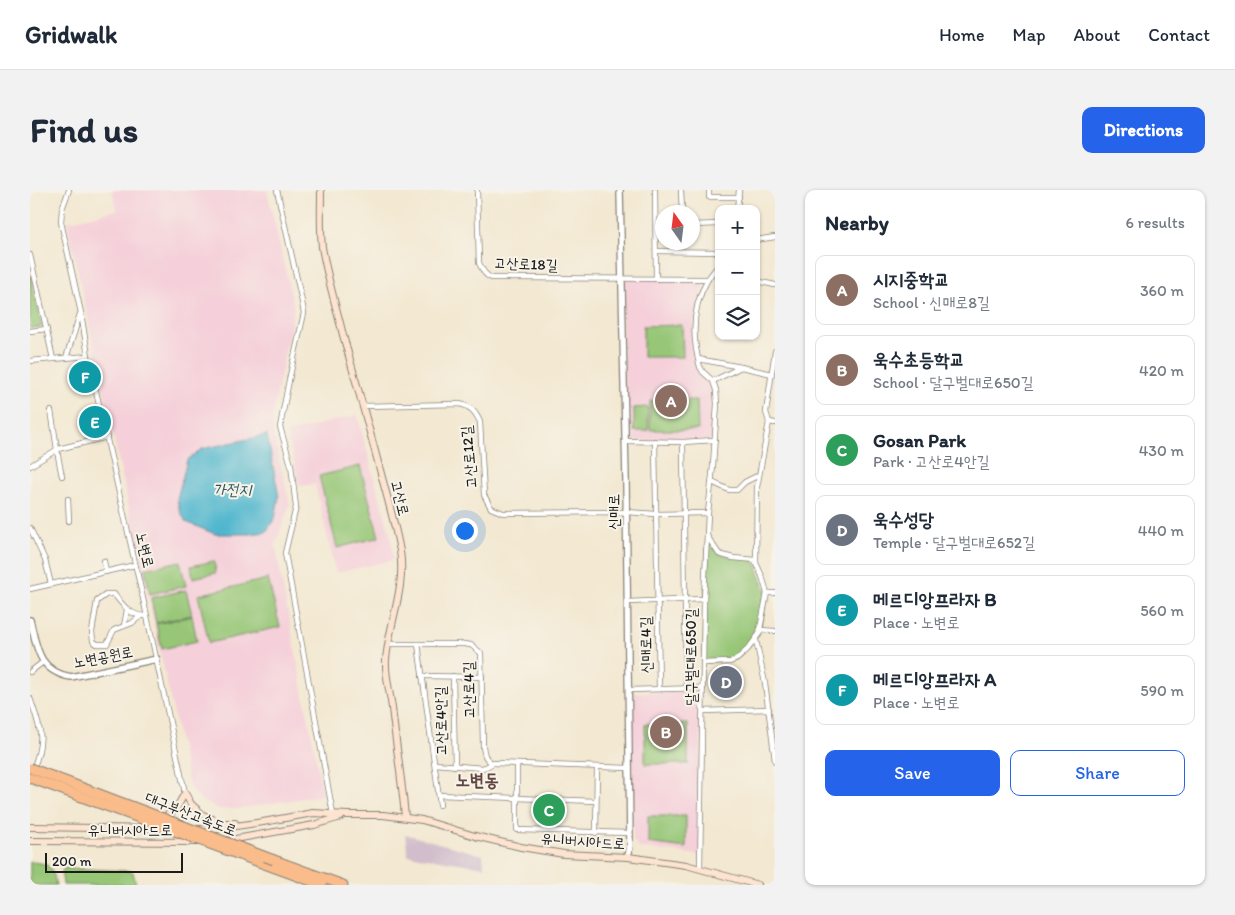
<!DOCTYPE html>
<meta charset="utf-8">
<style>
body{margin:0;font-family:Itim,"Poor Story",sans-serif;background:#f2f2f3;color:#1f2937}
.controls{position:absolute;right:15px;top:15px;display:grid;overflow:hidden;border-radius:10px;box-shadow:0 1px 4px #0004}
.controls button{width:45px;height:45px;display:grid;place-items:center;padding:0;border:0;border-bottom:1px solid #e0e1e3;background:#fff;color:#1f2937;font:25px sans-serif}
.compass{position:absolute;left:625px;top:15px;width:45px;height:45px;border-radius:50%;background:#fff;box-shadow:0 1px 4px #0004;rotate:346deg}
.scale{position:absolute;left:15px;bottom:12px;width:138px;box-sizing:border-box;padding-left:5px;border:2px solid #1c1c1c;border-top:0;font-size:14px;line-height:18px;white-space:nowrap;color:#1c1c1c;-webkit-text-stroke:4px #f7f3e8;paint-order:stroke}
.you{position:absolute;left:434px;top:340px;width:18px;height:18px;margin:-12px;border:4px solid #fff;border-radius:50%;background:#1a73e8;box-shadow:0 0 0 8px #1a73e833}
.badge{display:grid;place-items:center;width:32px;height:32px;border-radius:50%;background:#2563eb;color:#fff;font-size:16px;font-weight:700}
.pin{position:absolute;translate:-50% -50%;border:2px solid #fff;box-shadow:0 1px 5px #0006}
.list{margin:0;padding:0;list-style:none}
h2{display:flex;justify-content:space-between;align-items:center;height:65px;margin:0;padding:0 20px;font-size:21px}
h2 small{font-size:16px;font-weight:400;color:#747a83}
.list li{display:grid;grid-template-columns:32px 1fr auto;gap:15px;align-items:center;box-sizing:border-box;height:70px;margin:0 10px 10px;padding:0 10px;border:1px solid #e0e1e3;border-radius:10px}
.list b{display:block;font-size:19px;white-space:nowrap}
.list p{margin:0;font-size:16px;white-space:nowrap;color:#747a83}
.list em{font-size:16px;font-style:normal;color:#747a83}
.actions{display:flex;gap:10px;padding:15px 20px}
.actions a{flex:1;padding:11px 0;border:1px solid #2563eb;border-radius:10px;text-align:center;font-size:18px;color:#2563eb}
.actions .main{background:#2563eb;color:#fff}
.icon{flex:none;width:28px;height:28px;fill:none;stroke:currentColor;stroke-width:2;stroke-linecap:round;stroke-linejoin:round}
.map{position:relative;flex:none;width:745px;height:695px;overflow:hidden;border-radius:10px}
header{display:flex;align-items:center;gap:30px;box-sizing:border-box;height:70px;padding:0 25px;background:#fff;border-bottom:1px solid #e0e1e3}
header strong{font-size:24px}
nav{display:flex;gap:28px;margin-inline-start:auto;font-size:18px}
.intro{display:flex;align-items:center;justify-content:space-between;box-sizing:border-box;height:120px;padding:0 30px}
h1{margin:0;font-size:35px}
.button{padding:12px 22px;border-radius:10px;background:#2563eb;color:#fff;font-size:18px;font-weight:700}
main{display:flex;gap:30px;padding:0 30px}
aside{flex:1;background:#fff;border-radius:10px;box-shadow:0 1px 4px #0004}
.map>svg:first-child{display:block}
.built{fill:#f5cfd9}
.industrial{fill:#d1bdcb}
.green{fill:#96c676;stroke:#597149}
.water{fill:#4eb5cd;stroke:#356874}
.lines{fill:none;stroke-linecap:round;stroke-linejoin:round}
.minor-casing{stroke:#888276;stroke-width:6}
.tertiary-casing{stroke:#888276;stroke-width:8}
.secondary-casing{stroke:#888276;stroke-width:8}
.motorway-casing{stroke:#888276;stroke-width:11}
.minor{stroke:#fff;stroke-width:4.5}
.tertiary{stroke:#fff;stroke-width:5.5}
.secondary{stroke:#fde4d0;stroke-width:6}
.motorway{stroke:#f9bc8a;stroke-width:9}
.motorway-bridge-casing{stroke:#888276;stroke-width:11;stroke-linecap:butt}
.motorway-bridge{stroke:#f9bc8a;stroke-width:9}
.labels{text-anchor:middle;stroke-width:4;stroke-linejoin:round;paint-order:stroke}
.street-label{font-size:15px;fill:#1c1c1c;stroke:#f7f3e8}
.water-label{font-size:16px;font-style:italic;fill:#305963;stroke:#f7f3e8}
.quarter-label{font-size:18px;font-weight:bold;fill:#624641;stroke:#f7f3e8}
</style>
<header>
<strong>Gridwalk</strong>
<nav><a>Home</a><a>Map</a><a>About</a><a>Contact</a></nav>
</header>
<div class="intro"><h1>Find us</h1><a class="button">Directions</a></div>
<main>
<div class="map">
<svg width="745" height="695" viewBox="0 0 745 695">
<rect width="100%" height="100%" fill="#f7f3e8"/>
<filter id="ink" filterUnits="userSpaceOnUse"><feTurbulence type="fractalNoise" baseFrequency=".02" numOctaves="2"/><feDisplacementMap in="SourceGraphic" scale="10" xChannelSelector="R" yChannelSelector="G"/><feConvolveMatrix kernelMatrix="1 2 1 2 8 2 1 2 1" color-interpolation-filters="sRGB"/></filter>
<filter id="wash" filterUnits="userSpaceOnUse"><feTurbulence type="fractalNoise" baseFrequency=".0096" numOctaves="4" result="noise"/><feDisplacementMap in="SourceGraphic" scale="20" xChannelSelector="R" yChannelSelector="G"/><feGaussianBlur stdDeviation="1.12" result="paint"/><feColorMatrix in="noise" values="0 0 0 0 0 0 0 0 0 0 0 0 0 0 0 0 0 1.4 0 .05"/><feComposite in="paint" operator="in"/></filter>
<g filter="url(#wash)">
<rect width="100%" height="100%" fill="#f3e8d1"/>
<g class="built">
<polygon points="82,0 237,0 264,118 242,228 244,248 260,314 245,355 293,605 206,619 189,619 173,611 160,599 37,32 87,20"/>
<polygon points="591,88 678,89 672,100 664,132 670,177 685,196 685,250 595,251"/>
<polygon points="327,225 361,348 363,370 306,383 285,294 270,296 257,243"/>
<polygon points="671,501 670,665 609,658 603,650 602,582 602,503"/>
</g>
<polygon class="industrial" points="375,644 453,665 454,677 378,665"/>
<g class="green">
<polygon points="0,82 12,137 0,138"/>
<polygon points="652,135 653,167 613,167 613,136"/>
<polygon points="667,210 668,240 620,240 620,211"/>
<polygon points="618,217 618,241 604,241 604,218"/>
<polygon points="330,276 349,347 307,358 289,286"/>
<polygon points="677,349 689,364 724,370 737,403 729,444 707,469 673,473"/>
<polygon points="150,371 156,396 120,404 115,379"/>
<polygon points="184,371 186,383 163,388 161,376"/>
<polygon points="238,389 250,437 179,453 168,405"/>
<polygon points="156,400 162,425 126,433 121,408"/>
<polygon points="162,426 167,451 132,459 126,434"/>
<rect x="615" y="534" width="43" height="40"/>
<polygon points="511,612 527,612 527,628 510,627"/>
<polygon points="618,626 656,626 656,658 618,653"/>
<path d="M0 672C20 673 22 676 26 695H0Z"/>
<path d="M35 678 101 681 103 682 106 695H33C33 689 29 681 35 678Z"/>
</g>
<polygon class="water" points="237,245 249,307 245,328 236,342 220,344 185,344 156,332 150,321 147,309 157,270 172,259"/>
</g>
<g filter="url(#ink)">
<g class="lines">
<defs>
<g id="minor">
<polyline points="39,0 32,19 31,32 51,123 58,166 117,426 155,603"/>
<polyline points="247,0 271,107 274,123 259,190 250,237 261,275 266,317 255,363 303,624"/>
<path d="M447 0 449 73C452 79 455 86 462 88L678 89"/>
<polyline points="625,0 626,89"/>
<polyline points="651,0 652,22"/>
<polyline points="679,0 679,7 709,7"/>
<polyline points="707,19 709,0"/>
<polyline points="662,35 689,34"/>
<polyline points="726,50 745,47"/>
<polyline points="626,61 689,62"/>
<polyline points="0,65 23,169"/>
<polyline points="726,91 745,95"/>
<polyline points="0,141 17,139"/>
<polyline points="36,168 50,124"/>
<polyline points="668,169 711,177"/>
<polyline points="0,171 58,166"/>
<polyline points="683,191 711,177 742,184"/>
<path d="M332 216 430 214C441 217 445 221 450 232L454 305 461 318 473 323 596 322 626 324 678 323"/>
<path d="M21 221C25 243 27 265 32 286"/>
<polyline points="739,232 736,222 745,161"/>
<polyline points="595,251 653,252 685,250"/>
<polyline points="625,251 629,499"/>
<polyline points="653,252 656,499"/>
<polyline points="0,276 28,259 77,247"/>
<polyline points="682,292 699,300 707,300 715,292 729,285"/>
<polyline points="38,309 39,331"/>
<polyline points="0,338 15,370 21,394"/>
<polyline points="677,346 689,364 703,368 726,370"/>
<polyline points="74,371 76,382"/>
<polyline points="0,399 105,375"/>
<polyline points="737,403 745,403"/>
<polyline points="597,412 674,409"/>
<path d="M111 426 102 433 84 440 77 454H67L63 451 62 442 67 411 77 404H84C93 416 102 427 117 426"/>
<polyline points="94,436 97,420"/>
<polyline points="730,440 745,441"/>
<polyline points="726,450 735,493 745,571"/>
<path d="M358 454H434L441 455 451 463 453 556C454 564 455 570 463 573L599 578"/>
<polyline points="388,454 410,615"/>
<polyline points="673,473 700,472 707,469 718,459 729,444 737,403 732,386 726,373 727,297 739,232 745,233"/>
<polyline points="0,482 13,472"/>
<polyline points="392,486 452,487"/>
<polyline points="423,486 425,576"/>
<polyline points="599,500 673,498"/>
<path d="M0 508C10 538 16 547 3 579"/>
<polyline points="673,521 739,519"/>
<polyline points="405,574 452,578 456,577 463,573"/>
<polyline points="487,575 487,640 600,643"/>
<polyline points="409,605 566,611"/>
<polyline points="566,643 567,577"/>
<path d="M670 679 674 409 678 323 683 276 687 214 686 200 683 191 673 182 670 177C662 148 662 117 677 91 680 85 685 80 689 75"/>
</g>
<g id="tertiary">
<polyline points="590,0 596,290 600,656 598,667"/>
<path d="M0 430C7 458 8 481 41 487L127 469"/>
</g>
<g id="secondary">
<path d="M291 0C291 19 290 38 292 57 297 87 306 116 313 145 327 195 341 245 354 295 360 317 366 339 370 361 376 398 359 433 356 470 355 486 360 502 362 518 366 555 372 591 375 627"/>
<polyline points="131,629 146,619 155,603 161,614 173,625 192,633 205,633"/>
<polyline points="0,637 133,639"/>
<polyline points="166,639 186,639 233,632 283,623 317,625 353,625 392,630 445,646 491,657 534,664 598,667 656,675 728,695"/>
<polyline points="0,651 169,652"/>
<polyline points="194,651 284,635 311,627"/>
</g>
<g id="motorway">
<polyline points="244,670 313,695"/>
<polyline points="229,672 292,695"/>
</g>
</defs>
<use href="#minor" class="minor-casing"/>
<use href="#tertiary" class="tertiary-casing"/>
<use href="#secondary" class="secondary-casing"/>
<use href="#motorway" class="motorway-casing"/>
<use href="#minor" class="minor"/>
<use href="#tertiary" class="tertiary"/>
<use href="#secondary" class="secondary"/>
<use href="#motorway" class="motorway"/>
<defs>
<g id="motorway-bridge">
<polyline points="0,578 244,670"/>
<polyline points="0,588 229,672"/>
</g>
</defs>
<use href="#motorway-bridge" class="motorway-bridge-casing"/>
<use href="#motorway-bridge" class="motorway-bridge"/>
</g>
</g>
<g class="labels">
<g class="street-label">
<text transform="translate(496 74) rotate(2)" y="5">고산로18길</text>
<text transform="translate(439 267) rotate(-95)" y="5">고산로12길</text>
<text transform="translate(370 308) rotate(76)" y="5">고산로</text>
<text transform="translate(584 322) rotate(-90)" y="5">신매로</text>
<text transform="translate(115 360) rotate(77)" y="5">노변로</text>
<text transform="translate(616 455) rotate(-91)" y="5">신매로4길</text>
<text transform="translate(73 467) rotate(-11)" y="5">노변공원로</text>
<text transform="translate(661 467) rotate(-90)" y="5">달구벌대로650길</text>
<text transform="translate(439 500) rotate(-91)" y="5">고산로4길</text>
<text transform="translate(411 531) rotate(-91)" y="5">고산로4안길</text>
<text transform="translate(161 624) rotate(21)" y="5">대구부산고속도로</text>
<text x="100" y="645">유니버시아드로</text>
<text transform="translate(553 651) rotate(4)" y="5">유니버시아드로</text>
</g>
<g class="water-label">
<text x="202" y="305">가전지</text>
</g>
<g class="quarter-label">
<text x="447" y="596">노변동</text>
</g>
</g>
</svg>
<div class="controls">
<button>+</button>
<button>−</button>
<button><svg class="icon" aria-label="layers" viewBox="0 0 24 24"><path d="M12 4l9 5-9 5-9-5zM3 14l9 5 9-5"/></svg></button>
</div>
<svg class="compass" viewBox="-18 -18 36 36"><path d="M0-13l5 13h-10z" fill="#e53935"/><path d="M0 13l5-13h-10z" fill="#747a83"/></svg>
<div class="scale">200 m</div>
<div class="you"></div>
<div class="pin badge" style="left:641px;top:211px;background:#8d6e63">A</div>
<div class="pin badge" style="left:636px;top:542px;background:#8d6e63">B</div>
<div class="pin badge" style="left:519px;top:620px;background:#2e9e5b">C</div>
<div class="pin badge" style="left:696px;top:492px;background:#6b7280">D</div>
<div class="pin badge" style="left:65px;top:232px;background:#0f9aa8">E</div>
<div class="pin badge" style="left:55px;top:187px;background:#0f9aa8">F</div>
</div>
<aside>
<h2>Nearby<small>6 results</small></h2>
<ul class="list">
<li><span class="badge" style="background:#8d6e63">A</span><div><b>시지중학교</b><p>School · 신매로8길</p></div><em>360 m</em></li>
<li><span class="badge" style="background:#8d6e63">B</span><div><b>욱수초등학교</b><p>School · 달구벌대로650길</p></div><em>420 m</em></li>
<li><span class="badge" style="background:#2e9e5b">C</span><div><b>Gosan Park</b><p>Park · 고산로4안길</p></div><em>430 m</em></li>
<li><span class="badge" style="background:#6b7280">D</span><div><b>욱수성당</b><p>Temple · 달구벌대로652길</p></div><em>440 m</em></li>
<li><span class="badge" style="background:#0f9aa8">E</span><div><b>메르디앙프라자 B</b><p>Place · 노변로</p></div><em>560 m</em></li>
<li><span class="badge" style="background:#0f9aa8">F</span><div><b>메르디앙프라자 A</b><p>Place · 노변로</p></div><em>590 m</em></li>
</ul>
<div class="actions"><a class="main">Save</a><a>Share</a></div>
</aside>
</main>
